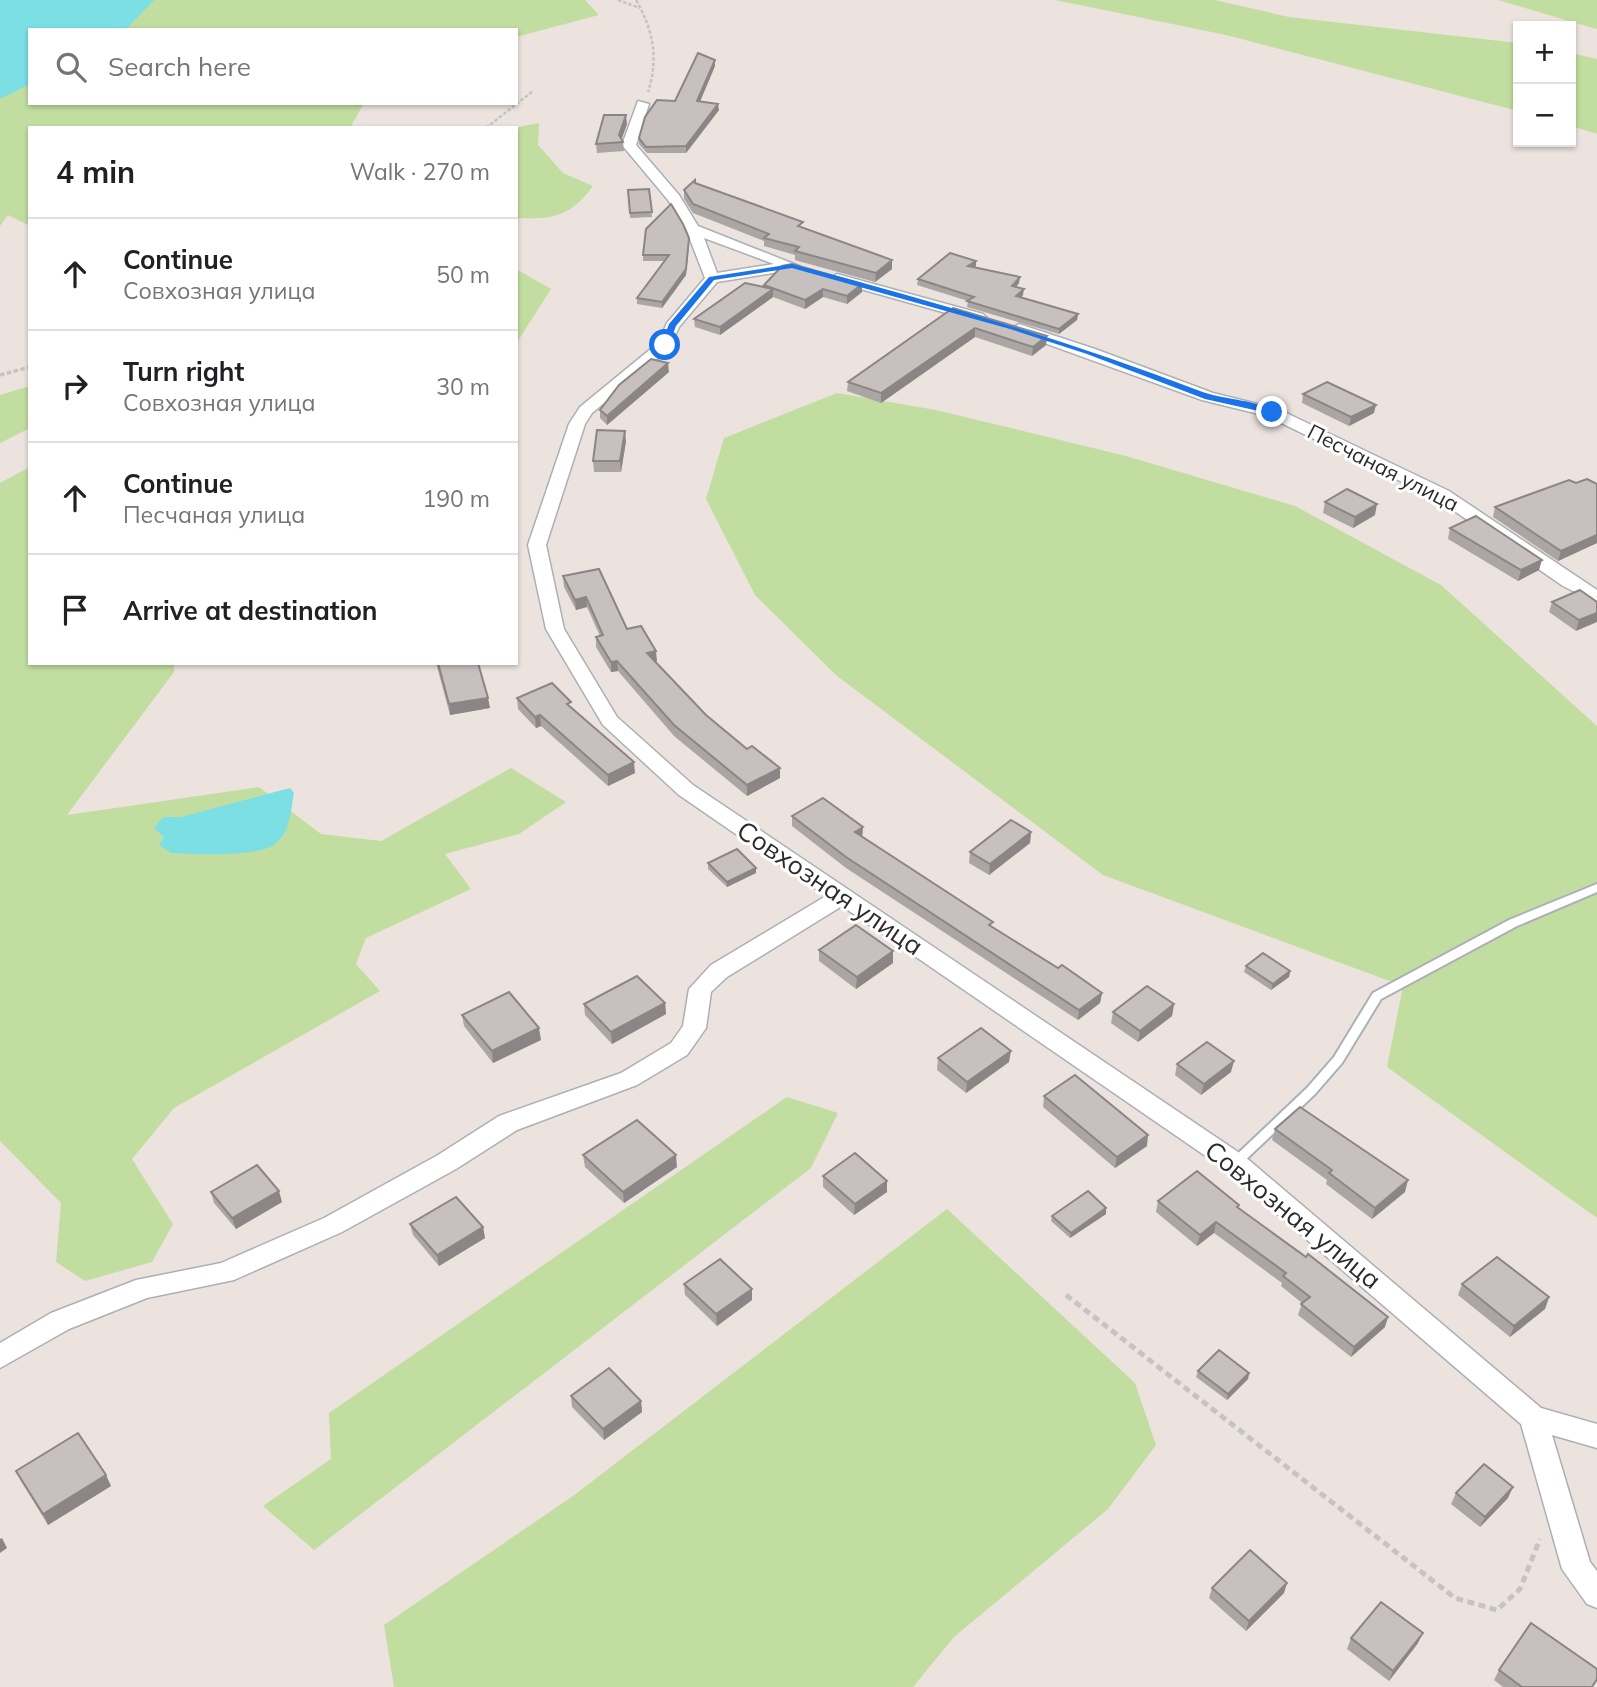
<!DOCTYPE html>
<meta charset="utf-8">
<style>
body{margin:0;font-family:Mulish,sans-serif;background:#f6f6f6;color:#202124}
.controls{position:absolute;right:21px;top:21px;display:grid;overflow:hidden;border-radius:0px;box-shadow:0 2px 5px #0004}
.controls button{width:63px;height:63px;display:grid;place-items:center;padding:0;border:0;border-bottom:2px solid #e0e0e0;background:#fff;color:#202124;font:35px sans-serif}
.stop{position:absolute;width:21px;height:21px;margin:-16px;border:5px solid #1a73e8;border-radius:50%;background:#fff}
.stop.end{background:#1a73e8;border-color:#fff;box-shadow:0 2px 7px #0008}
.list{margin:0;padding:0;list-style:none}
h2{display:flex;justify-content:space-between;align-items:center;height:91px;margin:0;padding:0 28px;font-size:30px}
h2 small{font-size:23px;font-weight:400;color:#757577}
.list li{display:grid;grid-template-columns:46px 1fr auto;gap:21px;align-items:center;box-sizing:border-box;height:112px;padding:0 28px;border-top:2px solid #e0e0e0}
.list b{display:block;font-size:26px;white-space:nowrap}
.list p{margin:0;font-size:23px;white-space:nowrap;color:#757577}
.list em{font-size:23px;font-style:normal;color:#757577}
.icon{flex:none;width:38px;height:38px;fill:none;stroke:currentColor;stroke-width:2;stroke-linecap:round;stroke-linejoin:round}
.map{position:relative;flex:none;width:1597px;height:1687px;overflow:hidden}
.search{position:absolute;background:#fff;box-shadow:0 2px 5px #0004;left:28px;top:28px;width:490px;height:77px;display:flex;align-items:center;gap:18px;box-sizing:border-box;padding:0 24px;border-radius:0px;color:#757577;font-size:26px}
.panel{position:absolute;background:#fff;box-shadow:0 2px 5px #0004;left:28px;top:126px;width:490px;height:539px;border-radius:0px}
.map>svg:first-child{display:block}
.green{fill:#c2dda0}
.water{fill:#7bdfe4}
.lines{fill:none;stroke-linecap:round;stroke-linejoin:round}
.lane-casing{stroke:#abb0b6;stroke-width:4}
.street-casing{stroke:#abb0b6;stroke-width:3}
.path-far2{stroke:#c4c4c4;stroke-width:2.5;stroke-dasharray:3.5 2;stroke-linecap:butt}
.path-far1{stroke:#c4c4c4;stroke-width:3.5;stroke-dasharray:4.5 2.5;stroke-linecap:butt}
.path{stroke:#c4c4c4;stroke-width:5;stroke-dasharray:7 4.5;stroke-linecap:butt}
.lane{fill:#fff;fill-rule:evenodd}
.street{fill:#fff;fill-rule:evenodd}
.wall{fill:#aba5a3}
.shaded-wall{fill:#8b8685}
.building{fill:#c7c0be;stroke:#8b8685;stroke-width:2}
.route{fill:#1a73e8}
.labels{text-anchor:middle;stroke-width:6;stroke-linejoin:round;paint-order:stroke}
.far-street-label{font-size:21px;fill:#2b2b2b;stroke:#fff}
.street-label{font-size:26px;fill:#2b2b2b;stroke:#fff}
</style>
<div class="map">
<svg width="1597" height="1687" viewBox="0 0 1597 1687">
<rect width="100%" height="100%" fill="#ece3df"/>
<g class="green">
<polygon points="0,0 585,0 599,15 516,37 516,30 30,30 30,103 364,103 350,128 30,128 30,226 8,215 0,226"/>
<polygon points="1055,0 1215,0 1289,17 1518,43 1518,111 1226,35"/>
<polygon points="1498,0 1597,0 1597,29 1593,28"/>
<polygon points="1571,53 1597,59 1597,134 1571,126"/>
<path d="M539 123 538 145 563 173 593 186C571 216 553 220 516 218V128H514Z"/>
<polygon points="516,269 551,289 516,344"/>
<polygon points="30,386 30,428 0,443 0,395"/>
<polygon points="837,393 936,410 1126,456 1295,506 1441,585 1597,726 1597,1218 1387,1067 1403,986 1103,875 837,676 755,595 706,499 724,438"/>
<polygon points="30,467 30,663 174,663 174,672 67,815 259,787 321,834 381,841 511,768 566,802 519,834 445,854 471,889 366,938 356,964 380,991 174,1108 132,1159 173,1224 152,1262 85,1281 56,1262 61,1203 0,1141 0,483"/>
<polygon points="787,1097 838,1113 811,1168 314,1550 263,1506 331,1459 329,1413"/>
<polygon points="947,1209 1135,1383 1156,1445 1108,1509 954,1637 913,1687 394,1687 384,1625 573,1496"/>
</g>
<g class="water">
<polygon points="0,0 154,0 125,30 30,30 30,84 0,99"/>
<path d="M290 788 294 793C291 810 290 833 275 844 256 858 195 854 171 853L159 845 164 837 154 828 163 817H181Z"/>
</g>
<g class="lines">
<defs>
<polygon id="lane" points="1597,884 1597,892 1517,926 1381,999 1342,1063 1315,1094 1239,1166 1235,1168 1231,1166 1229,1163 1231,1160 1307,1088 1334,1057 1373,993 1509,920"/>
<g id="street">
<path d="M638 101 649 104 636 145 679 195 698 226 799 266 792 270 717 282 679 327 670 348 592 413 585 424 546 545 564 629 617 717 693 785 1244 1156 1541 1408 1597 1424V1448L1552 1435 1590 1562 1597 1571V1608L1587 1604 1562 1569 1521 1424 1226 1170 842 906 727 977 711 992 706 1028 687 1055 637 1085 517 1130 456 1169 342 1232 234 1280 147 1298 69 1329 0 1368V1343L51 1313 136 1280 221 1263 324 1218 438 1155 499 1116 621 1073 671 1043 683 1026 689 989 711 965 826 896 679 795 603 725 546 629 528 545 569 424 580 407 658 343 667 323 705 278 686 229 668 200 622 145ZM704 238 774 264 717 273Z"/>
<polygon points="837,274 983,314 986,317 978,322 832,281 830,278"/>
<polygon points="1019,324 1095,349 1213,393 1278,409 1449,491 1597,590 1597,603 1563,586 1437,499 1267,416 1202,400 1014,332 1011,329"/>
</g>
</defs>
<use href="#lane" class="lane-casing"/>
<use href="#street" class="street-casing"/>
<g class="path-far2">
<polyline points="618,0 640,8"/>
<path d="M636 0C653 30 659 58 648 92"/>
<polyline points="486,128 533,91"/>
</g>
<polyline class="path-far1" points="0,375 30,367"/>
<polyline class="path" points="1066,1295 1455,1598 1497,1610 1520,1589 1540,1539"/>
<use href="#lane" class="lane"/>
<use href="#street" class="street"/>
</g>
<g class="wall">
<polygon points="715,60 715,66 700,102 719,110 686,153 647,153 639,144 639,138"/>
<polygon points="627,124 621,139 623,142 624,151 597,153 596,144"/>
<polygon points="695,184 803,228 892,260 892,269 875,282 798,261 795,260 795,255 764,246 764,241 693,213 684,199 684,190"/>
<polygon points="649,189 652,217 630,218 628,190"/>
<polygon points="689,245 686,275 662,308 637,304 637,298 664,261 643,261 643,255"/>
<polygon points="792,264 862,292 847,304 823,297 805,309 773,297 720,335 695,327 694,319 764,287 764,285"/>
<polygon points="976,266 974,268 1019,283 1016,287 1023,295 1021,298 1078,314 1077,320 1059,334 967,307 968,301 917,285 918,279"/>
<polygon points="953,308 1047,336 1046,345 1032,356 975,337 881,403 847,391 848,382"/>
<polygon points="669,372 607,425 600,418 600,410"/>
<polygon points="1303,394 1374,413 1349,426 1302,403"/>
<polygon points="626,441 621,472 594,472 593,461"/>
<polygon points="1576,483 1597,484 1597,543 1558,561 1493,517 1495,507"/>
<polygon points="1325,502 1375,515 1353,528 1323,513"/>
<polygon points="1450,528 1539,570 1518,581 1448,539"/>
<polygon points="563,576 627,629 657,661 655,662 706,715 780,778 747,796 674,736 618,671 611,672 596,647 596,637 600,636 587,607 576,610 564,587"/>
<polygon points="1552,602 1597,602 1576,631 1549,612"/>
<polygon points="436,663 478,663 490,708 450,715"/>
<polygon points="517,698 572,708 635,773 608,786 541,726 536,728 518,709"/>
<polygon points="792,816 863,827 862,837 992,927 1058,968 1102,993 1100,1003 1078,1020 846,868 792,826"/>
<polygon points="1031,832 1030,843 989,875 969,863 970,852"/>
<polygon points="708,863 756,873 727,887 708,869"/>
<polygon points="819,950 893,951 893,963 856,989 819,961"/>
<polygon points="1246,966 1290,971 1289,977 1271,990 1244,972"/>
<polygon points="665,1003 666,1014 612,1044 585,1015 584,1004"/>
<polygon points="1174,1004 1172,1016 1138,1042 1111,1023 1113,1012"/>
<polygon points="462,1015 541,1040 493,1063 464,1026"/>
<polygon points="938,1058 1009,1062 966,1093 937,1070"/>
<polygon points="1177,1064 1231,1072 1201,1095 1175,1075"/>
<polygon points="1044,1096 1147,1146 1115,1168 1043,1107"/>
<polygon points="1275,1129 1405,1192 1372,1219 1326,1184 1327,1180 1272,1140"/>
<polygon points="583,1155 677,1167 624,1203 585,1167"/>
<polygon points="823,1176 887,1192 854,1215 823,1187"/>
<polygon points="211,1192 282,1202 236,1229 214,1203"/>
<polygon points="1158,1201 1239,1205 1238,1208 1385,1327 1351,1357 1298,1315 1302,1303 1281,1286 1282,1283 1214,1233 1197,1246 1156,1212"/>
<polygon points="1106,1214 1070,1238 1051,1221 1052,1216"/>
<polygon points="410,1224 483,1227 485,1238 439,1266 413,1235"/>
<polygon points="684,1284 752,1300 717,1326 685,1295"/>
<polygon points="1462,1284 1549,1297 1545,1309 1510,1337 1458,1295"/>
<polygon points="1198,1371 1249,1373 1248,1379 1227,1400 1196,1377"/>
<polygon points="571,1396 641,1401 642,1412 604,1440 572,1407"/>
<polygon points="16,1471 111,1486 48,1525 21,1481"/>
<polygon points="1456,1493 1508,1498 1480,1527 1451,1504"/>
<polygon points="1212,1588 1284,1593 1246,1631 1209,1598"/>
<polygon points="1351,1638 1418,1643 1389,1681 1347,1649"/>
<polygon points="1499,1670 1593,1687 1503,1687 1494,1680"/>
</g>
<g class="shaded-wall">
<polygon points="715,60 715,66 697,108 697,101"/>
<polygon points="718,104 719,110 686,153 686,146"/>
<polygon points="626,115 627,124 620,144 619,135"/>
<polygon points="689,238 686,275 662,308 662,302"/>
<polygon points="892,260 892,269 875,282 876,273"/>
<polygon points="976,261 976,266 968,272 968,266"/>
<polygon points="1020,277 1019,283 1012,292 1012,286"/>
<polygon points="862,284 862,292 847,304 847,296"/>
<polygon points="773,289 773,297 720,335 720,327"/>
<polygon points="823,289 823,297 805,309 805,300"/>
<polygon points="1024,289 1023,295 1016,302 1016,296"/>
<polygon points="1078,314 1077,320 1059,334 1059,329"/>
<polygon points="975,328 975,337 881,403 881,393"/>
<polygon points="1047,336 1046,345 1032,356 1033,347"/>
<polygon points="668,363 669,372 607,425 607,416"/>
<polygon points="1376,405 1374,413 1349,426 1351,417"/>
<polygon points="625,431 626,441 621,472 620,461"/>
<polygon points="1377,504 1375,515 1353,528 1355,517"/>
<polygon points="1597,535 1597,543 1558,561 1561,551"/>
<polygon points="1542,560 1539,570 1518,581 1521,570"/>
<polygon points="586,597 587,607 576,610 575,600"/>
<polygon points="1597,613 1597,622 1576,631 1579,620"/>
<polygon points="656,651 657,661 648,664 647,653"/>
<polygon points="617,661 618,671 611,672 611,662"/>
<polygon points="488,698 490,708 450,715 449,704"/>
<polygon points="540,715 541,726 536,728 535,717"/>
<polygon points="634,762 635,773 608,786 608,775"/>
<polygon points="780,768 780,778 747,796 747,785"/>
<polygon points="863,827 862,838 855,832"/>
<polygon points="1031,832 1030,843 989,875 990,864"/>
<polygon points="756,868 756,873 727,887 727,882"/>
<polygon points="893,951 893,963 856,989 857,977"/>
<polygon points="1290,971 1289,977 1271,990 1273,984"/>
<polygon points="1102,993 1100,1003 1078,1020 1079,1010"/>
<polygon points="665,1003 666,1014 612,1044 611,1032"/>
<polygon points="1174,1004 1172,1016 1138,1042 1140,1031"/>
<polygon points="539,1028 541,1040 493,1063 492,1051"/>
<polygon points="1011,1051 1009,1062 966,1093 967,1082"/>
<polygon points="1234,1061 1231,1072 1201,1095 1204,1084"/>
<polygon points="1148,1135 1147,1146 1115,1168 1117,1157"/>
<polygon points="676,1155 677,1167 624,1203 623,1192"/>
<polygon points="1408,1180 1405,1192 1372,1219 1375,1208"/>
<polygon points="887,1181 887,1192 854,1215 855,1204"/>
<polygon points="279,1191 282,1202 236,1229 232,1218"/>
<polygon points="1106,1208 1106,1214 1070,1238 1071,1233"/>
<polygon points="1216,1222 1214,1233 1197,1246 1200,1235"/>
<polygon points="483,1227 485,1238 439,1266 437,1255"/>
<polygon points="752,1289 752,1300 717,1326 716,1314"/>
<polygon points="1549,1297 1545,1309 1510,1337 1514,1326"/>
<polygon points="1388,1317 1385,1327 1351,1357 1354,1347"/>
<polygon points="1249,1373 1248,1379 1227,1400 1228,1394"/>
<polygon points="641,1401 642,1412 604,1440 603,1429"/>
<polygon points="106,1475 111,1486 48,1525 43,1514"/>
<polygon points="1513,1487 1508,1498 1480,1527 1485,1517"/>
<polygon points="2,1538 7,1548 0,1553 0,1539"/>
<polygon points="1287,1583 1284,1593 1246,1631 1249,1621"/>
<polygon points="1423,1633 1418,1643 1389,1681 1393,1671"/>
</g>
<g class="building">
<polygon points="698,53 715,60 697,101 718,104 686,146 646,147 639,138 645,117 657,100 675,101"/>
<polygon points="604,115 626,115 619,135 623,142 596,144"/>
<polygon points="695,180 695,183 803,222 798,226 892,260 876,273 795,251 799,247 764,238 769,234 693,204 684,190"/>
<polygon points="649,189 652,212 630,213 628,190"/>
<polygon points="671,204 683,224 689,238 686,269 662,302 637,298 669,255 643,255 646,229"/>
<polygon points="950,253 976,261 968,266 1020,277 1012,286 1024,289 1016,296 1078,314 1059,329 967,301 974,297 918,279"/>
<polygon points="792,264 862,284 847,296 823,289 805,300 764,285 782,266"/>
<polygon points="745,283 773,289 720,327 694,319"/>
<polygon points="953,308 1047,336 1033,347 975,328 881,393 848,382"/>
<polygon points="651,359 668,363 607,416 600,410 619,385"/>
<polygon points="1327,382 1376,405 1351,417 1303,394"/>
<polygon points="597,430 625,431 620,461 593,461"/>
<polygon points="1587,479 1597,484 1597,535 1561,551 1495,507 1569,480 1576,483"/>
<polygon points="1347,489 1377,504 1355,517 1325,502"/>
<polygon points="1476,516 1542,560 1521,570 1450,528"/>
<polygon points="599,569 627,629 641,626 656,651 647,653 706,715 747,749 752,746 780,768 747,785 674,725 617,661 611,662 596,637 603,635 586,597 575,600 563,576"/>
<polygon points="1580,590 1597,602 1597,613 1579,620 1552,602"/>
<polygon points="438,663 478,663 488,698 449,704"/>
<polygon points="552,683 571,702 567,704 634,762 608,775 540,715 535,717 517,698"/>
<polygon points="823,798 863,827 855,832 993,922 989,925 1058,968 1062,965 1102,993 1079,1010 846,857 792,816"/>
<polygon points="1011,820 1031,832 990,864 970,852"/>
<polygon points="737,849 756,868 727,882 708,863"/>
<polygon points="856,925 893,951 857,977 819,950"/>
<polygon points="1263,953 1290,971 1273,984 1246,966"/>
<polygon points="637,976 665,1003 611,1032 584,1004"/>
<polygon points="1147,986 1174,1004 1140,1031 1113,1012"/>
<polygon points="509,992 539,1028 492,1051 462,1015"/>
<polygon points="981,1028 1011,1051 967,1082 938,1058"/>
<polygon points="1207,1042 1234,1061 1204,1084 1177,1064"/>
<polygon points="1075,1075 1148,1135 1117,1157 1044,1096"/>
<polygon points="1300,1107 1408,1180 1375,1208 1329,1173 1332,1170 1275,1129"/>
<polygon points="637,1120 676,1155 623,1192 583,1155"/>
<polygon points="855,1153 887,1181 855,1204 823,1176"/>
<polygon points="257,1165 279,1191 232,1218 211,1192"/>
<polygon points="1197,1171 1239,1205 1237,1207 1306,1257 1308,1254 1388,1317 1354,1347 1301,1304 1310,1297 1283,1276 1286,1273 1216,1222 1200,1235 1158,1201"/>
<polygon points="1088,1191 1106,1208 1071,1233 1052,1216"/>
<polygon points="456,1197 483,1227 437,1255 410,1224"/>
<polygon points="1497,1257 1549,1297 1514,1326 1462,1284"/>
<polygon points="720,1259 752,1289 716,1314 684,1284"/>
<polygon points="1219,1350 1249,1373 1228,1394 1198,1371"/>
<polygon points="609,1368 641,1401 603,1429 571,1396"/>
<polygon points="78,1433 106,1475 43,1514 16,1471"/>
<polygon points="1484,1464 1513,1487 1485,1517 1456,1493"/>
<polygon points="1250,1550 1287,1583 1249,1621 1212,1588"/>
<polygon points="1381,1602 1423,1633 1393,1671 1351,1638"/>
<polygon points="1531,1623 1597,1669 1597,1679 1592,1687 1522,1687 1499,1670"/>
</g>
<path class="route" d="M792 264C930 300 1066 340 1200 391 1223 400 1255 399 1276 412L1272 414 1205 399 1087 354 1010 329 792 268 714 280 676 326 668 347 661 345 669 324 709 277Z"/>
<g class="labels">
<g class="far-street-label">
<text transform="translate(1383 468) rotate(27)" y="7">Песчаная улица</text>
</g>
<g class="street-label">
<text transform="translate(830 888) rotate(34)" y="9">Совхозная улица</text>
<text transform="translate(1293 1215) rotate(39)" y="9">Совхозная улица</text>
</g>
</g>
</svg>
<div class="controls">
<button>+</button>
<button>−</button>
</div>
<div class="stop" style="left:665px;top:345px"></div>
<div class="stop end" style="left:1272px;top:412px"></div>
<div class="search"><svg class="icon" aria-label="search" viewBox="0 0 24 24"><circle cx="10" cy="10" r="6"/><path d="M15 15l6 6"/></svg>Search here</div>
<section class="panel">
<h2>4 min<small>Walk · 270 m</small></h2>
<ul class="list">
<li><svg class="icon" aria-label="ahead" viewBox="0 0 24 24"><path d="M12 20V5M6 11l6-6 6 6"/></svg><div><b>Continue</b><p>Совхозная улица</p></div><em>50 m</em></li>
<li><svg class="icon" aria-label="right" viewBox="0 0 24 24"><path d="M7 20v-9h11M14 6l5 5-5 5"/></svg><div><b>Turn right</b><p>Совхозная улица</p></div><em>30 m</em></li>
<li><svg class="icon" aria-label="ahead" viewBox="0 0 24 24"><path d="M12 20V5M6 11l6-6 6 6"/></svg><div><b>Continue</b><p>Песчаная улица</p></div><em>190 m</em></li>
<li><svg class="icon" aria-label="arrive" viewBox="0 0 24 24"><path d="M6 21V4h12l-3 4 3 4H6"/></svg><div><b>Arrive at destination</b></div></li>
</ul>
</section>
</div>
